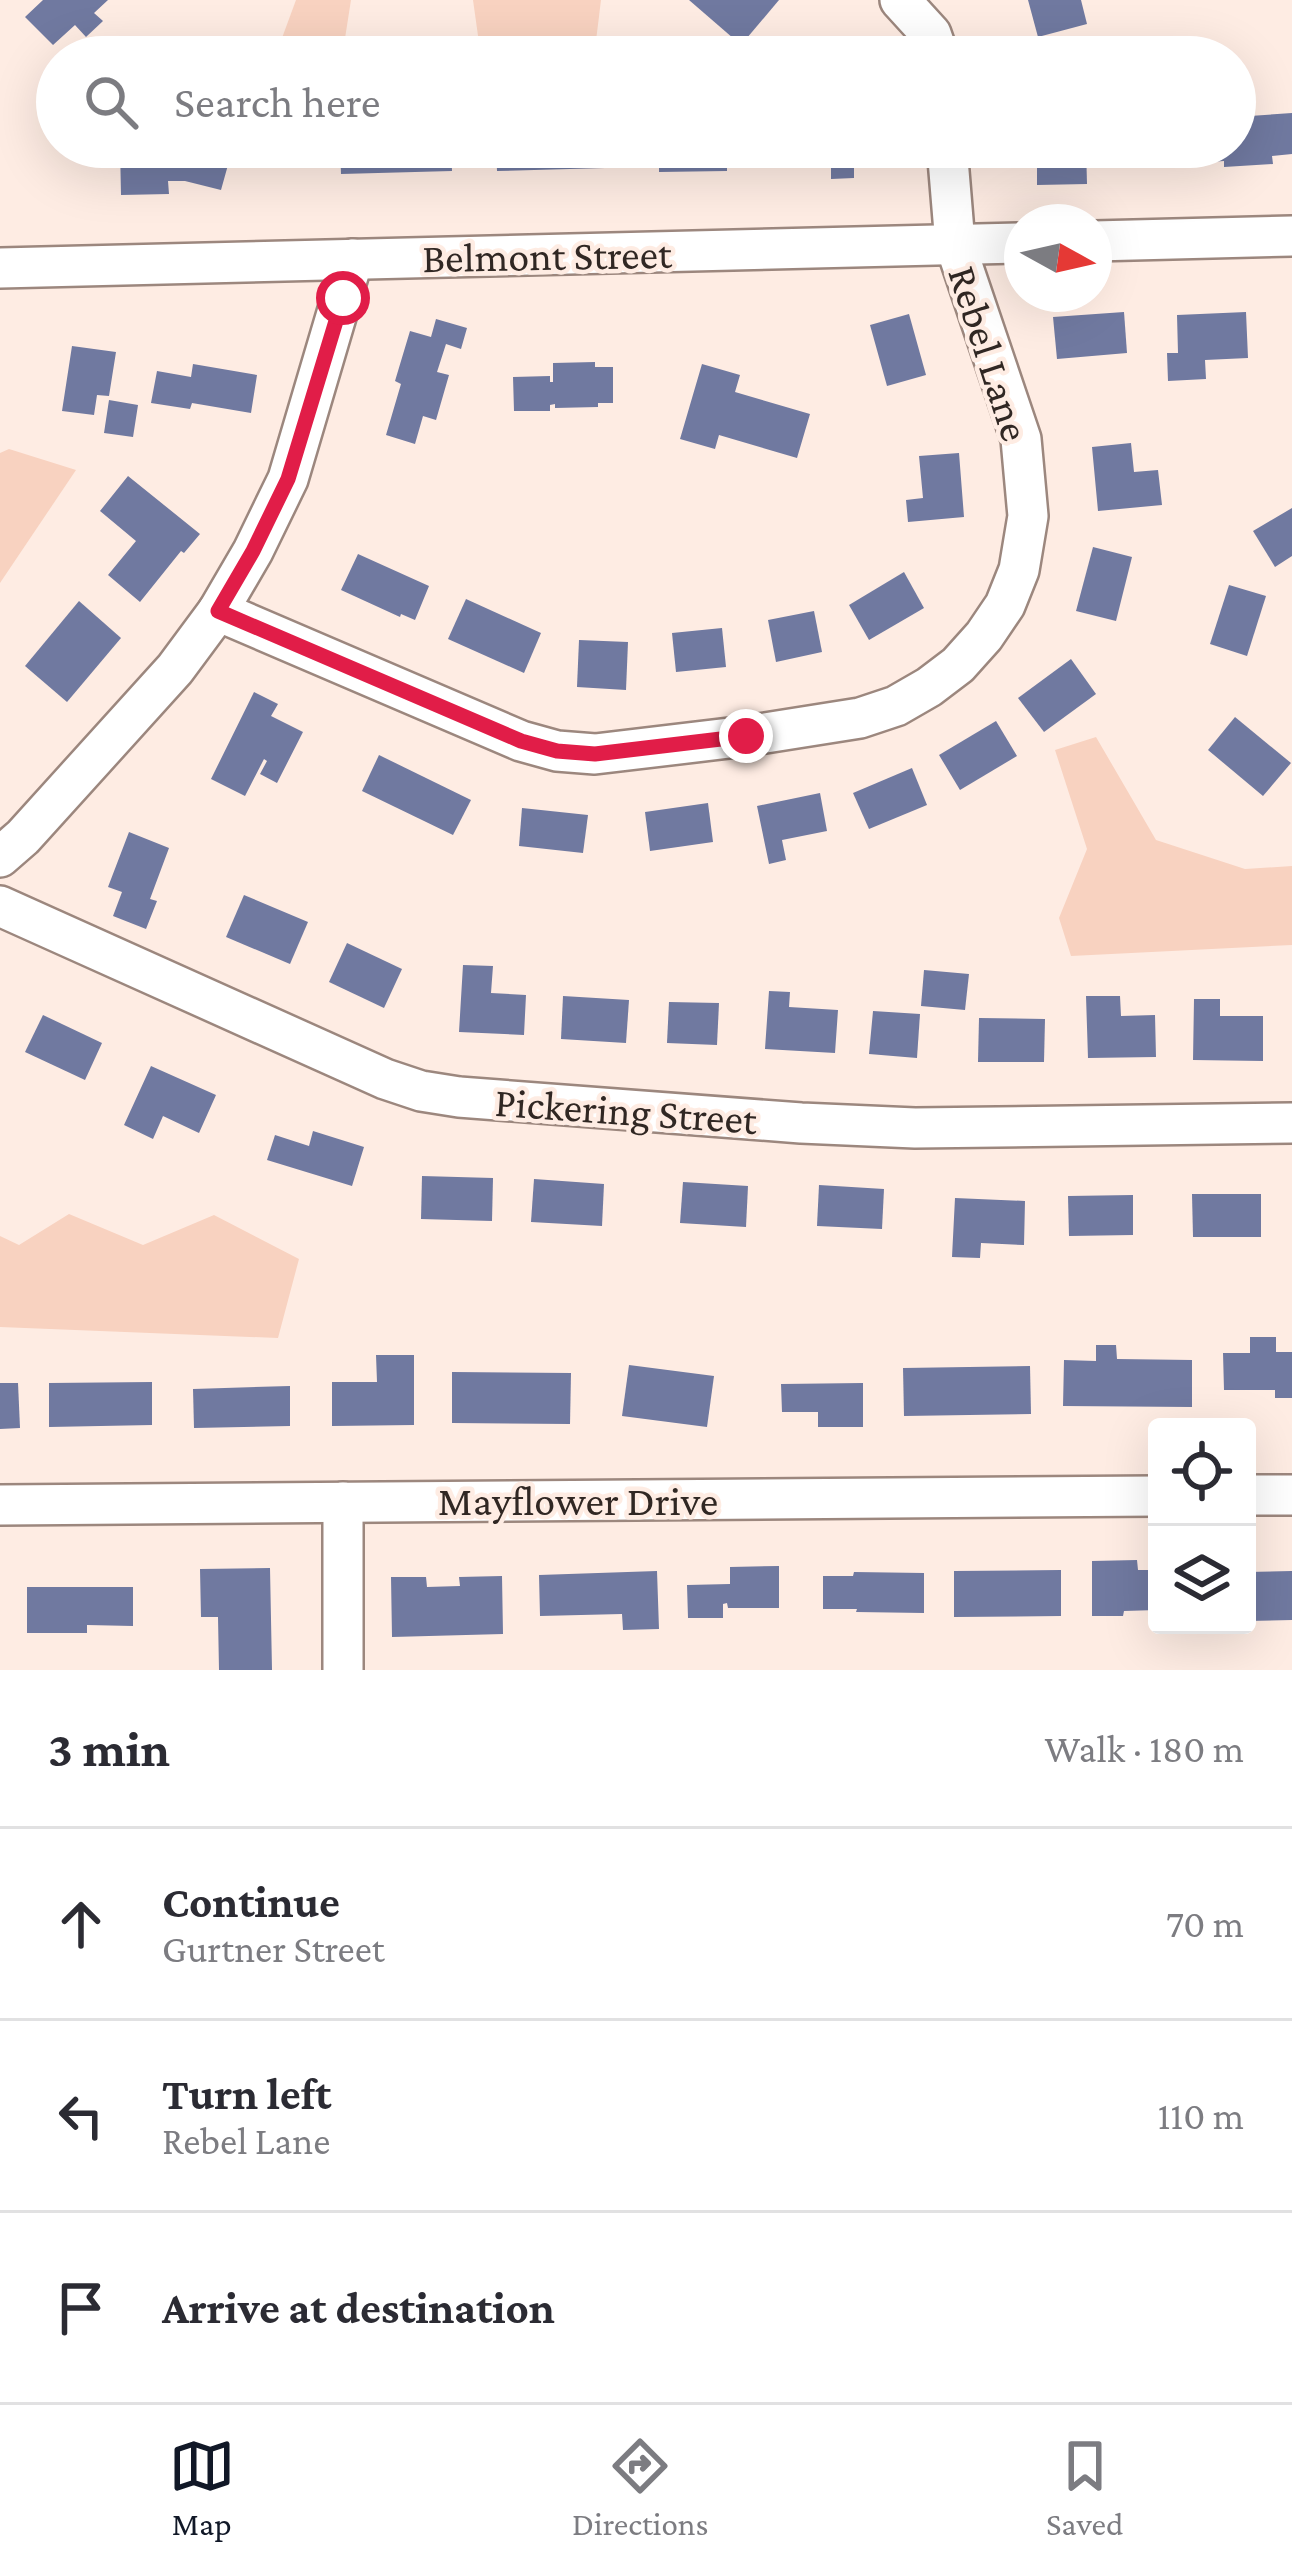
<!DOCTYPE html>
<meta charset="utf-8">
<style>
body{margin:0;font-family:"Crimson Pro",serif;background:#f2f2f3;color:#2b2b33}
.controls{position:absolute;right:36px;bottom:36px;display:grid;overflow:hidden;border-radius:12px;box-shadow:0 12px 48px #0002}
.controls button{width:108px;height:108px;display:grid;place-items:center;padding:0;border:0;border-bottom:3px solid #e1e1e2;background:#fff;color:#2b2b33;font:60px sans-serif}
.compass{position:absolute;left:1004px;top:204px;width:108px;height:108px;border-radius:50%;background:#fff;box-shadow:0 12px 48px #0002;rotate:98deg}
.stop{position:absolute;width:36px;height:36px;margin:-27px;border:9px solid #e11d48;border-radius:50%;background:#fff}
.stop.end{background:#e11d48;border-color:#fff;box-shadow:0 3px 12px #0008}
.list{margin:0;padding:0;list-style:none}
h2{display:flex;justify-content:space-between;align-items:center;height:156px;margin:0;padding:0 48px;font-size:51px}
h2 small{font-size:39px;font-weight:400;color:#7c7c81}
.list li{display:grid;grid-template-columns:78px 1fr auto;gap:36px;align-items:center;box-sizing:border-box;height:192px;padding:0 48px;border-top:3px solid #e1e1e2}
.list b{display:block;font-size:45px;white-space:nowrap}
.list p{margin:0;font-size:39px;white-space:nowrap;color:#7c7c81}
.list em{font-size:39px;font-style:normal;color:#7c7c81}
.icon{flex:none;width:66px;height:66px;fill:none;stroke:currentColor;stroke-width:2;stroke-linecap:round;stroke-linejoin:round}
.map{position:relative;flex:none;width:1292px;height:1670px;overflow:hidden}
.search{position:absolute;background:#fff;box-shadow:0 12px 48px #0002;left:36px;right:36px;top:36px;height:132px;display:flex;align-items:center;gap:30px;box-sizing:border-box;padding:0 42px;border-radius:66px;color:#7c7c81;font-size:45px}
.sheet{height:732px;background:#fff}
nav{display:flex;justify-content:space-around;align-items:center;box-sizing:border-box;height:168px;border-top:3px solid #e1e1e2;background:#fff;font-size:33px;color:#7c7c81}
nav a{display:grid;justify-items:center;gap:6px}
nav .on{color:#111827}
.map>svg:first-child{display:block}
.green{fill:#f8d2c0}
.building{fill:#7079a0}
.lines{fill:none;stroke-linecap:round;stroke-linejoin:round}
.street-casing{stroke:#9c877e;stroke-width:44}
.street{stroke:#fff;stroke-width:39}
.route{stroke:#e11d48;stroke-width:15}
.labels{text-anchor:middle;stroke-width:9;stroke-linejoin:round;paint-order:stroke}
.street-label{font-size:42px;fill:#302723;stroke:#feece3}
</style>
<div class="map">
<svg width="1292" height="1670" viewBox="0 0 1292 1670">
<rect width="100%" height="100%" fill="#feece3"/>
<g class="green">
<polygon points="296,0 351,0 343,51 320,57 275,57"/>
<polygon points="473,0 601,0 594,57 481,57"/>
<polygon points="9,449 76,470 0,583 0,453"/>
<polygon points="1096,737 1156,840 1245,869 1292,866 1292,945 1071,956 1059,918 1087,849 1055,750"/>
<polygon points="69,1214 143,1245 214,1215 299,1259 278,1338 0,1327 0,1236 19,1245"/>
</g>
<g class="building">
<polygon points="43,0 108,0 94,13 103,21 86,37 75,25 53,45 25,17"/>
<polygon points="689,0 779,0 741,45"/>
<polygon points="1028,0 1081,0 1087,24 1038,37"/>
<polygon points="1292,113 1292,154 1272,156 1273,164 1224,167 1224,161 1194,163 1193,147 1235,147 1235,117"/>
<polygon points="120,147 233,147 221,190 185,181 168,181 169,194 121,195"/>
<polygon points="340,147 451,147 452,171 341,174"/>
<polygon points="496,147 604,147 605,168 497,171"/>
<polygon points="659,147 748,147 748,162 727,163 727,171 659,172"/>
<polygon points="800,147 865,147 865,158 854,159 854,178 831,179 831,160 801,161"/>
<polygon points="1037,147 1086,147 1087,184 1037,185"/>
<polygon points="1124,312 1127,353 1057,359 1053,317"/>
<polygon points="1246,312 1248,358 1205,360 1206,379 1168,381 1167,353 1178,353 1177,315"/>
<polygon points="909,314 926,375 887,386 870,325"/>
<polygon points="436,319 467,328 461,349 446,344 437,372 449,375 436,420 423,416 415,444 386,435 401,384 395,381 410,331 431,337"/>
<polygon points="72,346 116,352 109,396 97,395 94,415 62,411"/>
<polygon points="595,362 595,367 613,367 613,403 598,403 598,407 555,408 555,404 550,405 550,411 514,411 513,377 550,376 550,382 553,382 553,363"/>
<polygon points="193,364 257,375 251,413 192,403 190,409 151,403 157,371 191,377"/>
<polygon points="702,364 740,375 735,392 810,414 797,458 719,435 715,449 680,439"/>
<polygon points="109,400 138,405 133,437 104,433"/>
<polygon points="1131,443 1134,472 1158,470 1162,505 1098,511 1092,447"/>
<polygon points="959,453 964,517 908,522 906,500 923,498 919,456"/>
<polygon points="128,476 200,534 184,553 181,551 140,602 108,575 136,541 100,511"/>
<polygon points="1292,508 1292,556 1275,567 1253,531"/>
<polygon points="1093,547 1132,557 1116,621 1076,611"/>
<polygon points="358,554 429,586 415,620 401,614 400,617 341,590"/>
<polygon points="904,572 924,608 869,640 849,605"/>
<polygon points="1229,585 1266,596 1247,656 1210,644"/>
<polygon points="466,599 541,633 524,673 448,639"/>
<polygon points="79,601 121,638 67,702 25,666"/>
<polygon points="814,611 822,652 776,662 768,620"/>
<polygon points="722,628 726,667 676,672 672,633"/>
<polygon points="579,640 628,642 626,690 577,687"/>
<polygon points="1071,659 1096,694 1044,732 1018,698"/>
<polygon points="254,692 278,704 271,716 303,732 277,783 260,774 267,761 264,759 245,796 211,779"/>
<polygon points="1235,717 1291,763 1263,796 1208,750"/>
<polygon points="996,721 1017,756 960,790 939,755"/>
<polygon points="379,755 471,800 453,835 362,791"/>
<polygon points="912,768 927,805 869,829 853,793"/>
<polygon points="820,793 827,831 782,840 786,860 769,864 757,806"/>
<polygon points="708,803 713,842 650,851 645,812"/>
<polygon points="522,808 588,815 583,853 519,846"/>
<polygon points="129,832 169,848 150,899 157,901 146,929 113,916 122,892 108,887"/>
<polygon points="244,895 308,922 290,964 226,937"/>
<polygon points="347,943 402,969 384,1008 329,982"/>
<polygon points="463,965 493,966 491,993 526,995 524,1035 459,1032"/>
<polygon points="924,970 969,974 965,1010 921,1006"/>
<polygon points="769,991 790,992 789,1007 838,1010 835,1053 765,1049"/>
<polygon points="563,996 629,1000 626,1043 561,1039"/>
<polygon points="1086,996 1120,996 1121,1016 1155,1015 1156,1057 1088,1058"/>
<polygon points="1194,999 1220,999 1220,1016 1263,1016 1263,1061 1193,1060"/>
<polygon points="669,1002 719,1003 717,1045 667,1043"/>
<polygon points="873,1011 920,1014 917,1058 869,1054"/>
<polygon points="43,1015 102,1043 85,1080 25,1052"/>
<polygon points="979,1018 1045,1019 1044,1062 978,1062"/>
<polygon points="151,1066 216,1095 199,1133 163,1116 153,1139 124,1125"/>
<polygon points="313,1131 364,1147 352,1186 267,1160 275,1135 309,1146"/>
<polygon points="422,1176 493,1178 492,1221 421,1219"/>
<polygon points="534,1179 604,1184 602,1226 531,1222"/>
<polygon points="683,1182 748,1186 746,1227 680,1223"/>
<polygon points="819,1185 884,1189 882,1229 817,1226"/>
<polygon points="1192,1194 1261,1194 1261,1237 1193,1237"/>
<polygon points="1133,1195 1133,1235 1069,1236 1068,1196"/>
<polygon points="955,1198 1025,1201 1024,1245 981,1243 980,1258 952,1257"/>
<polygon points="1250,1337 1276,1337 1276,1352 1292,1352 1292,1398 1275,1398 1275,1390 1224,1390 1223,1353 1250,1353"/>
<polygon points="1096,1345 1116,1345 1117,1359 1192,1360 1192,1407 1063,1406 1064,1360 1096,1361"/>
<polygon points="376,1355 414,1355 414,1425 332,1426 332,1382 377,1382"/>
<polygon points="629,1365 714,1376 707,1427 622,1416"/>
<polygon points="1030,1366 1031,1414 904,1416 903,1368"/>
<polygon points="452,1372 571,1373 570,1424 452,1423"/>
<polygon points="152,1382 152,1425 49,1427 49,1383"/>
<polygon points="0,1383 18,1383 20,1428 0,1429"/>
<polygon points="863,1383 863,1427 818,1427 818,1412 782,1412 781,1384"/>
<polygon points="290,1386 290,1426 194,1428 193,1389"/>
<polygon points="1137,1560 1138,1570 1157,1570 1157,1610 1124,1611 1123,1616 1092,1616 1092,1561"/>
<polygon points="779,1566 779,1608 728,1608 727,1603 723,1604 723,1618 688,1618 687,1585 730,1584 730,1567"/>
<polygon points="270,1568 272,1670 219,1670 218,1617 201,1617 200,1569"/>
<polygon points="1061,1570 1061,1616 954,1617 954,1571"/>
<polygon points="657,1571 659,1629 623,1630 622,1614 540,1616 539,1575"/>
<polygon points="1292,1571 1292,1620 1247,1621 1247,1572"/>
<polygon points="854,1572 924,1573 924,1613 856,1612 857,1609 823,1609 823,1576 853,1576"/>
<polygon points="502,1576 503,1634 392,1637 391,1577 426,1577 427,1587 460,1586 459,1577"/>
<polygon points="27,1587 133,1587 133,1626 87,1625 87,1633 27,1633"/>
</g>
<g class="lines">
<defs>
<g id="street">
<polyline points="900,0 931,34 939,57"/>
<polyline points="1094,241 1292,236"/>
<polyline points="0,268 1022,243"/>
<polyline points="218,611 521,741 557,751 595,754 746,736 860,718 896,706 929,687 958,665 984,636 1005,605 1019,570 1028,516 1021,439 955,244 947,147"/>
<polyline points="0,857 23,837 175,669 218,611 253,551 288,479 353,259"/>
<polyline points="0,906 385,1079 421,1091 459,1097 801,1123 915,1128 1292,1123"/>
<polyline points="1247,1495 1292,1495"/>
<polyline points="343,1502 343,1670"/>
<polyline points="0,1505 1157,1496"/>
</g>
</defs>
<use href="#street" class="street-casing"/>
<use href="#street" class="street"/>
</g>
<g class="lines">
<polyline class="route" points="343,298 288,479 253,551 218,611 521,741 557,751 595,754 746,736"/>
</g>
<g class="labels">
<g class="street-label">
<text transform="translate(547 255) rotate(-1)" y="15">Belmont Street</text>
<text transform="translate(990 353) rotate(72)" y="15">Rebel Lane</text>
<text transform="translate(626 1110) rotate(4)" y="15">Pickering Street</text>
<text x="578" y="1515">Mayflower Drive</text>
</g>
</g>
</svg>
<div class="controls">
<button><svg class="icon" aria-label="locate" viewBox="0 0 24 24"><circle cx="12" cy="12" r="6"/><path d="M12 2v4M12 18v4M2 12h4M18 12h4"/></svg></button>
<button><svg class="icon" aria-label="layers" viewBox="0 0 24 24"><path d="M12 4l9 5-9 5-9-5zM3 14l9 5 9-5"/></svg></button>
</div>
<svg class="compass" viewBox="-18 -18 36 36"><path d="M0-13l5 13h-10z" fill="#e53935"/><path d="M0 13l5-13h-10z" fill="#7c7c81"/></svg>
<div class="stop" style="left:343px;top:298px"></div>
<div class="stop end" style="left:746px;top:736px"></div>
<div class="search"><svg class="icon" aria-label="search" viewBox="0 0 24 24"><circle cx="10" cy="10" r="6"/><path d="M15 15l6 6"/></svg>Search here</div>
</div>
<section class="sheet">
<h2>3 min<small>Walk · 180 m</small></h2>
<ul class="list">
<li><svg class="icon" aria-label="ahead" viewBox="0 0 24 24"><path d="M12 20V5M6 11l6-6 6 6"/></svg><div><b>Continue</b><p>Gurtner Street</p></div><em>70 m</em></li>
<li><svg class="icon" aria-label="left" viewBox="0 0 24 24"><path d="M17 20v-9H6M10 6l-5 5 5 5"/></svg><div><b>Turn left</b><p>Rebel Lane</p></div><em>110 m</em></li>
<li><svg class="icon" aria-label="arrive" viewBox="0 0 24 24"><path d="M6 21V4h12l-3 4 3 4H6"/></svg><div><b>Arrive at destination</b></div></li>
</ul>
</section>
<nav>
<a class="on"><svg class="icon" aria-label="map" viewBox="0 0 24 24"><path d="M3 6l6-2 6 2 6-2v14l-6 2-6-2-6 2zM9 4v14M15 6v14"/></svg>Map</a>
<a><svg class="icon" aria-label="directions" viewBox="0 0 24 24"><path d="M12 3l9 9-9 9-9-9zM9 14v-3h6M13 9l2 2-2 2"/></svg>Directions</a>
<a><svg class="icon" aria-label="saved" viewBox="0 0 24 24"><path d="M7 4h10v16l-5-4-5 4z"/></svg>Saved</a>
</nav>
